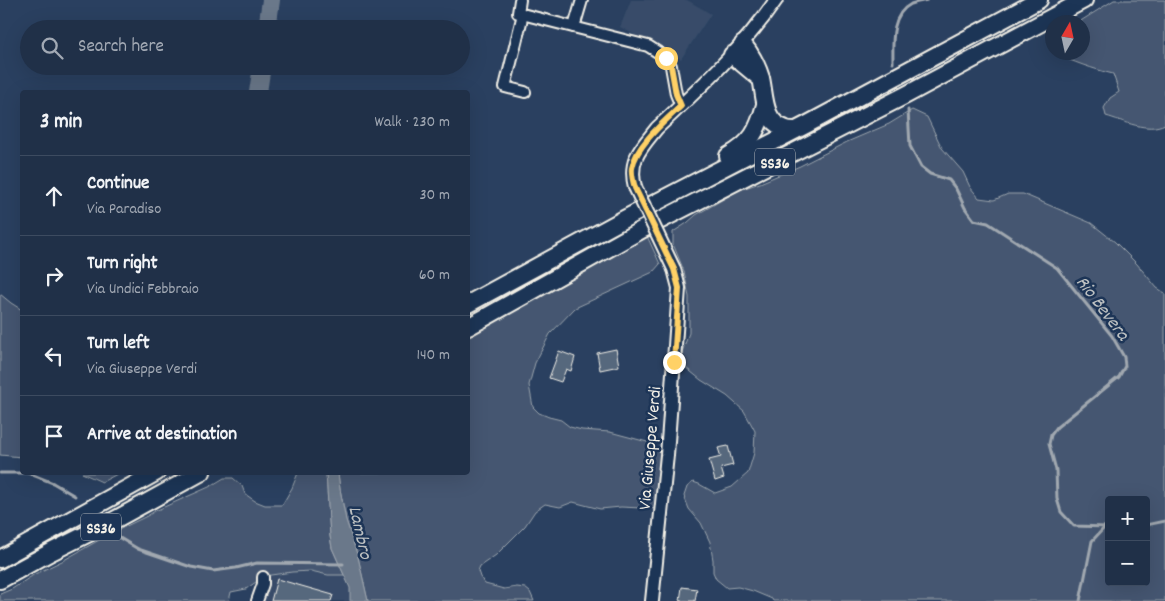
<!DOCTYPE html>
<meta charset="utf-8">
<style>
body{margin:0;font-family:Dekko,sans-serif;background:#2d3c52;color:#f1f3f6}
.controls{position:absolute;right:15px;bottom:15px;display:grid;overflow:hidden;border-radius:5px;box-shadow:0 5px 20px #0002}
.controls button{width:45px;height:45px;display:grid;place-items:center;padding:0;border:0;border-bottom:1px solid #3d4b60;background:#203048;color:#f1f3f6;font:25px sans-serif}
.compass{position:absolute;left:1045px;top:15px;width:45px;height:45px;border-radius:50%;background:#203048;box-shadow:0 5px 20px #0002;rotate:9deg}
.stop{position:absolute;width:15px;height:15px;margin:-11px;border:4px solid #ffd166;border-radius:50%;background:#fff}
.stop.end{background:#ffd166;border-color:#fff;box-shadow:0 1px 5px #0008}
.list{margin:0;padding:0;list-style:none}
h2{display:flex;justify-content:space-between;align-items:center;height:65px;margin:0;padding:0 20px;font-size:21px}
h2 small{font-size:16px;font-weight:400;color:#a2a9b4}
.list li{display:grid;grid-template-columns:32px 1fr auto;gap:15px;align-items:center;box-sizing:border-box;height:80px;padding:0 20px;border-top:1px solid #3d4b60}
.list b{display:block;font-size:19px;white-space:nowrap}
.list p{margin:0;font-size:16px;white-space:nowrap;color:#a2a9b4}
.list em{font-size:16px;font-style:normal;color:#a2a9b4}
.icon{flex:none;width:28px;height:28px;fill:none;stroke:currentColor;stroke-width:2;stroke-linecap:round;stroke-linejoin:round}
.map{position:relative;flex:none;width:1165px;height:601px;overflow:hidden}
.search{position:absolute;background:#203048;box-shadow:0 5px 20px #0002;left:20px;top:20px;width:450px;height:55px;display:flex;align-items:center;gap:12px;box-sizing:border-box;padding:0 18px;border-radius:28px;color:#a2a9b4;font-size:19px}
.panel{position:absolute;background:#203048;box-shadow:0 5px 20px #0002;left:20px;top:90px;width:450px;height:385px;border-radius:5px}
.map>svg:first-child{display:block}
.built{fill:#374c69}
.green{fill:#445771;stroke:#9ca4ac;fill-rule:evenodd}
.water{fill:#6a788a;stroke:#a1a8b0}
.lines{fill:none;stroke-linecap:round;stroke-linejoin:round}
.stream{stroke:#a1a8b0;stroke-width:3}
.river{stroke:#6a788a;stroke-width:18}
.building{fill:#56677d;stroke:#f4f1e8}
.minor-casing{stroke:#f4f1e8;stroke-width:14}
.tertiary-casing{stroke:#f4f1e8;stroke-width:16}
.trunk-casing{stroke:#f4f1e8;stroke-width:20}
.minor{stroke:#1d3557;stroke-width:10}
.tertiary{stroke:#1d3557;stroke-width:12}
.trunk{stroke:#1d3557;stroke-width:16}
.tertiary-bridge-casing{stroke:#f4f1e8;stroke-width:16;stroke-linecap:butt}
.tertiary-bridge{stroke:#1d3557;stroke-width:12}
.route{stroke:#ffd166;stroke-width:6}
.labels{text-anchor:middle;stroke-width:5;stroke-linejoin:round;paint-order:stroke}
.shield{fill:#1d3557;stroke:#b4b9bc;stroke-width:1}
.shield-label{font-size:16px;font-weight:bold;fill:#f4f1e8}
.street-label{font-size:18px;fill:#f4f1e8;stroke:#1d3557}
.water-label{font-size:19px;font-style:italic;fill:#bdc1c2;stroke:#1d3557}
</style>
<div class="map">
<svg width="1165" height="601" viewBox="0 0 1165 601">
<rect width="100%" height="100%" fill="#2a4060"/>
<filter id="ink" filterUnits="userSpaceOnUse"><feTurbulence type="fractalNoise" baseFrequency=".02" numOctaves="2"/><feDisplacementMap in="SourceGraphic" scale="10" xChannelSelector="R" yChannelSelector="G"/><feConvolveMatrix kernelMatrix="1 2 1 2 8 2 1 2 1" color-interpolation-filters="sRGB"/></filter>
<g filter="url(#ink)">
<g class="built">
<polygon points="631,0 687,0 711,14 681,59 620,27"/>
<polygon points="311,571 328,575 344,575 350,588 350,601 257,601 263,577 292,572"/>
</g>
<g class="green">
<path d="M1114 0H1165V124C1147 133 1124 121 1106 116L1104 108 1110 98 1119 92 1113 74C1093 69 1073 62 1054 53L1082 52V22H1079Z"/>
<path d="M912 110 927 117 942 148 963 172 970 187 979 198 994 200 1008 194H1023L1091 223 1115 242 1137 264 1157 288 1165 293V601H773L772 599 753 591 738 587 727 588 716 579 713 572V560L710 542 701 523 689 509 684 496 687 487 693 482 699 484 715 493 732 487 748 473 754 453 755 431 744 411 727 396 701 380 685 367 682 352 689 333V297L684 271 673 244V232L687 223 696 215 739 190 760 183 800 166 847 142 889 124ZM1109 500H1146V582H1109Z"/>
<polygon points="647,236 660,264 653,272 575,308 550,334 535,363 529,385 533,407 539,413 549,417 561,420 570,427 582,430 610,432 651,443 667,455 661,509 621,507 600,509 573,502 560,507 545,504 535,511 525,526 496,555 480,566 478,571 480,577 485,584 504,589 517,587 525,588 530,592 534,601 368,601 358,557 346,520 340,489 338,473 468,472 468,335 501,317 581,270"/>
<polygon points="0,294 11,303 22,310 22,457 0,455"/>
<polygon points="82,473 119,473 102,482"/>
<polygon points="298,473 326,473 330,536 332,548 344,575 328,575 311,571 292,572 271,575 263,577 246,589 231,592 229,601 0,601 0,594 12,589 35,574 64,560 108,535 147,516 155,511 209,487 224,478 233,478 242,486 245,494 255,501 265,505 282,505 292,488"/>
</g>
<polygon class="water" points="326,473 338,473 340,489 346,520 358,557 368,601 350,601 350,588 332,548 330,536"/>
<g class="lines">
<g class="stream">
<path d="M893 63C893 43 890 15 911 4 916 2 922 1 927 0"/>
<polyline points="908,110 910,146 921,167 930,174 949,180 956,189 965,208 974,220 988,223 1057,268 1112,336 1124,357 1125,366 1119,377 1057,427 1051,435 1049,444 1056,470 1057,499 1061,512 1074,526 1109,527"/>
<polyline points="0,473 28,473 53,483 75,496"/>
<polyline points="1146,525 1165,521"/>
<polyline points="110,532 138,549 191,567 213,571 236,568 257,563 343,564"/>
<polyline points="1080,601 1092,541 1104,528"/>
</g>
<g class="river">
<polyline points="267,29 271,0"/>
<polyline points="258,92 262,66"/>
</g>
</g>
<g class="building">
<polygon points="616,349 619,366 600,370 597,353"/>
<polygon points="559,351 575,357 571,371 566,369 561,382 549,378"/>
<polygon points="728,446 733,465 721,468 724,478 715,481 709,460 721,457 718,448"/>
<polygon points="277,579 333,595 331,601 271,601"/>
<polygon points="682,587 697,589 695,601 680,601"/>
</g>
<g class="lines">
<defs>
<g id="minor">
<polyline points="520,0 518,13 648,46 667,58 671,66 676,94 681,106"/>
<polyline points="523,14 505,87 525,92"/>
<polyline points="574,27 582,0"/>
<polyline points="257,601 263,584 263,577"/>
</g>
<g id="tertiary">
<path d="M635 187C628 160 641 148 657 128 700 88 743 48 776 0"/>
<polyline points="652,601 667,455 675,346 679,288 674,269"/>
</g>
<g id="trunk">
<path d="M743 44C752 55 757 65 761 78 765 95 763 121 784 128 787 130 791 130 795 130"/>
<polyline points="732,55 761,79"/>
<path d="M728 156C752 143 758 130 765 105"/>
<polyline points="468,304 626,218 806,125 1039,0"/>
<polyline points="468,327 643,229 906,95 1084,0"/>
<polyline points="0,559 157,472"/>
<polyline points="0,580 51,552 109,523 202,472"/>
</g>
</defs>
<use href="#minor" class="minor-casing"/>
<use href="#tertiary" class="tertiary-casing"/>
<use href="#trunk" class="trunk-casing"/>
<use href="#minor" class="minor"/>
<use href="#tertiary" class="tertiary"/>
<use href="#trunk" class="trunk"/>
<defs>
<polyline id="tertiary-bridge" points="635,187 674,269"/>
</defs>
<use href="#tertiary-bridge" class="tertiary-bridge-casing"/>
<use href="#tertiary-bridge" class="tertiary-bridge"/>
</g>
</g>
<g class="lines" filter="url(#ink)">
<path class="route" d="M666 58 671 66 676 94 681 106C665 121 636 145 632 168 631 174 633 181 635 188L674 269 679 288 674 362"/>
</g>
<g class="labels">
<g class="shield">
<rect x="755" y="148.5" width="40" height="27" rx="4"/>
<rect x="81" y="513.5" width="40" height="27" rx="4"/>
</g>
<g class="shield-label">
<text x="775" y="168">SS36</text>
<text x="101" y="533">SS36</text>
</g>
<g class="street-label">
<text transform="translate(649 448) rotate(-85)" y="6">Via Giuseppe Verdi</text>
</g>
<g class="water-label">
<text transform="translate(1104 307) rotate(53)" y="7">Rio Bevera</text>
<text transform="translate(362 532) rotate(77)" y="7">Lambro</text>
</g>
</g>
</svg>
<div class="controls">
<button>+</button>
<button>−</button>
</div>
<svg class="compass" viewBox="-18 -18 36 36"><path d="M0-13l5 13h-10z" fill="#e53935"/><path d="M0 13l5-13h-10z" fill="#a2a9b4"/></svg>
<div class="stop" style="left:666px;top:58px"></div>
<div class="stop end" style="left:674px;top:362px"></div>
<div class="search"><svg class="icon" aria-label="search" viewBox="0 0 24 24"><circle cx="10" cy="10" r="6"/><path d="M15 15l6 6"/></svg>Search here</div>
<section class="panel">
<h2>3 min<small>Walk · 230 m</small></h2>
<ul class="list">
<li><svg class="icon" aria-label="ahead" viewBox="0 0 24 24"><path d="M12 20V5M6 11l6-6 6 6"/></svg><div><b>Continue</b><p>Via Paradiso</p></div><em>30 m</em></li>
<li><svg class="icon" aria-label="right" viewBox="0 0 24 24"><path d="M7 20v-9h11M14 6l5 5-5 5"/></svg><div><b>Turn right</b><p>Via Undici Febbraio</p></div><em>60 m</em></li>
<li><svg class="icon" aria-label="left" viewBox="0 0 24 24"><path d="M17 20v-9H6M10 6l-5 5 5 5"/></svg><div><b>Turn left</b><p>Via Giuseppe Verdi</p></div><em>140 m</em></li>
<li><svg class="icon" aria-label="arrive" viewBox="0 0 24 24"><path d="M6 21V4h12l-3 4 3 4H6"/></svg><div><b>Arrive at destination</b></div></li>
</ul>
</section>
</div>
